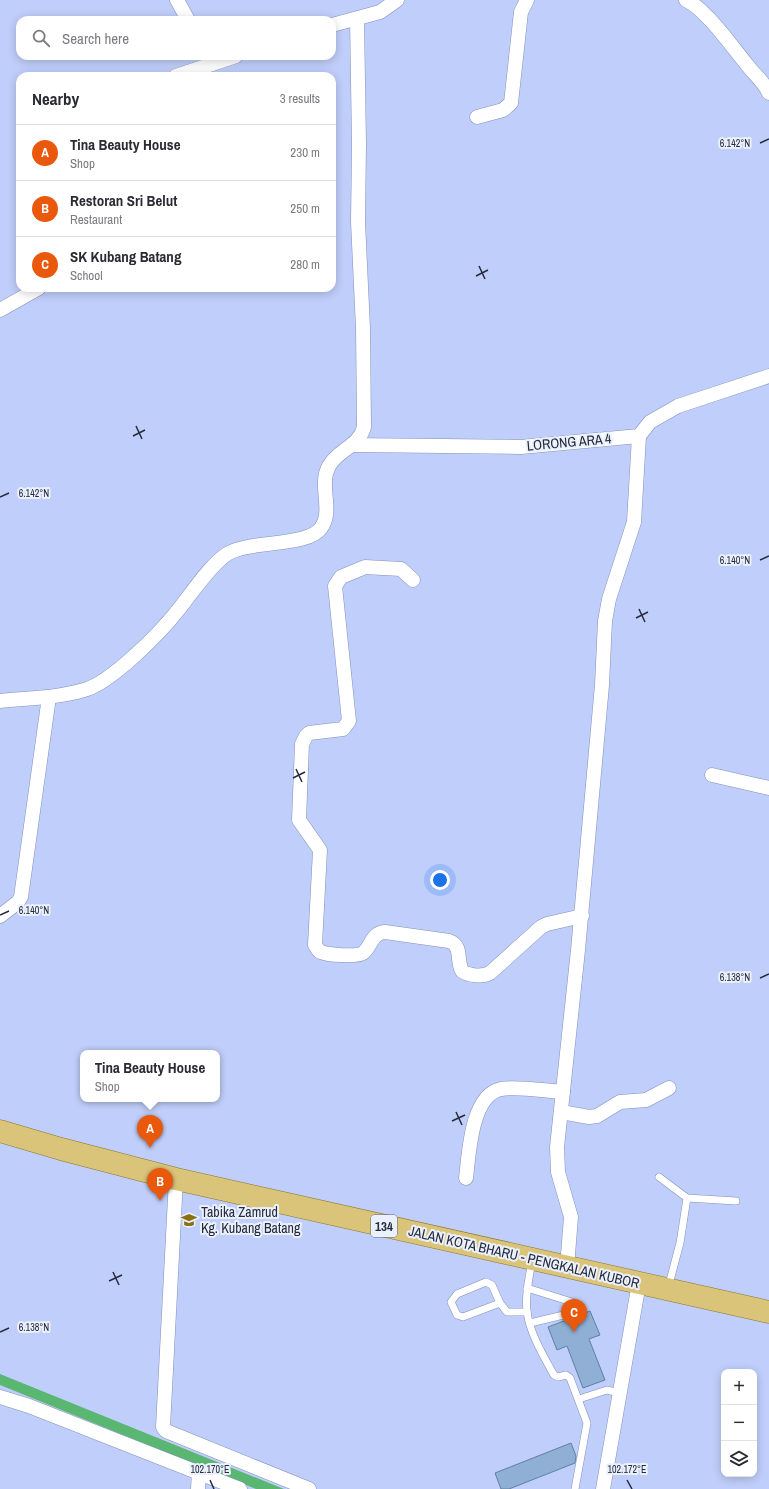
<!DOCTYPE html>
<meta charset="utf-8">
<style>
body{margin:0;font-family:"Archivo Narrow",sans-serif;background:#f7f7f7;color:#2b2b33}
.controls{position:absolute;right:12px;bottom:12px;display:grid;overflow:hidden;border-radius:8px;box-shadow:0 2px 10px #0003}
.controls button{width:36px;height:36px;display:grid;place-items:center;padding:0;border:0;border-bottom:1px solid #e1e1e2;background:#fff;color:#2b2b33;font:20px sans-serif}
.you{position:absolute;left:440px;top:880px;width:14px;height:14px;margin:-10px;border:3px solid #fff;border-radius:50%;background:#1a73e8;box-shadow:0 0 0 6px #1a73e833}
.badge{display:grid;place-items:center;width:26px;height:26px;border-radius:50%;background:#ea580c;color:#fff;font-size:13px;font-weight:700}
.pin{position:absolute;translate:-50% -33px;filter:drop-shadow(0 1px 2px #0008)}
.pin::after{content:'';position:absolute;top:21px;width:14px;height:12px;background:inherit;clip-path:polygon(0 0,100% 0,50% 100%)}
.popup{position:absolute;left:80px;top:1050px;width:140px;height:52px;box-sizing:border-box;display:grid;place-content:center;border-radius:8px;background:#fff;filter:drop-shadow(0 1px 3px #0005);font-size:13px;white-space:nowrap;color:#7c7c81}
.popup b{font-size:15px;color:#2b2b33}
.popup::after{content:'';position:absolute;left:50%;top:100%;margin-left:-8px;border:8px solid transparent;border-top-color:#fff}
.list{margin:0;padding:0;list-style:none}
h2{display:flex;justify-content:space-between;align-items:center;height:52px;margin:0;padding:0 16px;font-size:17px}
h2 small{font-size:13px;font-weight:400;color:#7c7c81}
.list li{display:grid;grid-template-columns:26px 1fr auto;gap:12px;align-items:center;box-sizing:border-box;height:56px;padding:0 16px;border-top:1px solid #e1e1e2}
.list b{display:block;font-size:15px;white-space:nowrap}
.list p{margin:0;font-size:13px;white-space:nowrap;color:#7c7c81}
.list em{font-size:13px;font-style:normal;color:#7c7c81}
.icon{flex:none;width:22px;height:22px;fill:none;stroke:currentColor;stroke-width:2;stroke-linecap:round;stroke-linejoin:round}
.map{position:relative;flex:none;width:769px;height:1489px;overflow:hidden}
.search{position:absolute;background:#fff;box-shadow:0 2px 10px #0003;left:16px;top:16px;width:320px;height:44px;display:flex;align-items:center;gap:10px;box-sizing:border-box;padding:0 14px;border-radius:12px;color:#7c7c81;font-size:15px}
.panel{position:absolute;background:#fff;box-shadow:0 2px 10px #0003;left:16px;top:72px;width:320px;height:220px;border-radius:12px}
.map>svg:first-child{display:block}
.water{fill:#59b772}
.building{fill:#8fb0d4;stroke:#6080a1}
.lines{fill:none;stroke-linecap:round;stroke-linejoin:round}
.lane-casing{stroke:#8391ba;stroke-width:8}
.street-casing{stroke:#8391ba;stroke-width:15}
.primary-casing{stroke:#8b752a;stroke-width:23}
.lane{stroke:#fff;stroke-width:7}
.street{stroke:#fff;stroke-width:14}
.primary{stroke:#dac47a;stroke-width:22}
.ticks{fill:none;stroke:#262b3c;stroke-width:1.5}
.labels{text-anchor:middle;stroke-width:4;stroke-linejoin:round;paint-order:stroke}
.shield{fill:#ebf0fd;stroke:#616676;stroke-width:1}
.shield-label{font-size:13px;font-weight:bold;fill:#262b3c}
.street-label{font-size:14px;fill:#262b3c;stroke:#ebf0fd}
.poi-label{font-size:14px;fill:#262b3c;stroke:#ebf0fd;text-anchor:start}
.ticks-label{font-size:10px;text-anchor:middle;fill:#262b3c;stroke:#ebf0fd;stroke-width:4;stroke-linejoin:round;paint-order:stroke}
</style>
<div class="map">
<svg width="769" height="1489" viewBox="0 0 769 1489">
<rect width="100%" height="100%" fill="#bfcefa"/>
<polygon class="water" points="0,1374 284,1489 256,1489 0,1385"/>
<g class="building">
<polygon points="590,1311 600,1335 589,1339 605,1380 583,1388 567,1346 557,1350 548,1327"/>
<polygon points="571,1443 576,1456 575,1463 509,1489 501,1489 495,1473"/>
</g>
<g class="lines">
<defs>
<g id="lane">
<polyline points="659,1177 687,1198 736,1201"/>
<path d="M532 1261C529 1278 525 1295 527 1311 529 1332 544 1357 554 1375L558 1377 566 1375 570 1378 587 1423 575 1489"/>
<polyline points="527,1288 575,1303 579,1305 579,1309 576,1312 530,1323"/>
<polyline points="668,1288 680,1243 687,1198"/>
<polyline points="500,1303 492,1285 486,1282 457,1294 451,1302 457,1315 463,1317 500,1303 507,1312 527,1312"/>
<polyline points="579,1399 607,1390 619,1393"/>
</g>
<g id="street">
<polyline points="177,0 188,20"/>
<path d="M686 0C706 9 733 48 748 66 755 75 764 82 769 93"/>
<polyline points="332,25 380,12 397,0"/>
<polyline points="176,76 236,56"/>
<polyline points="477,117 503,110 511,103 521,12 527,0"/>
<polyline points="0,310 39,288"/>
<polyline points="352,445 521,447 639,436 650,422 678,406 769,376"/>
<path d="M413 580 401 569 365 567 341 577 335 586 349 721 343 729 309 733 306 736 302 744 299 820 320 850 315 945C317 948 318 951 321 952 328 955 357 957 363 953 372 946 371 933 385 932L449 941C463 946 456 960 462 971 469 976 482 977 490 973L541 927 547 924 582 916"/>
<path d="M0 701C28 698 57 698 84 690 111 683 161 632 179 609 191 594 211 564 227 554 249 540 308 547 321 528 334 510 318 485 329 466 338 449 359 447 364 427L363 328 358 222 359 145 357 19"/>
<polyline points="712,775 769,788"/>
<polyline points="0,916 18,902 21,897 49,697"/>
<polyline points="561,1112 589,1117 597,1116 620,1102 646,1100 669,1088"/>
<path d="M466 1178C469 1154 471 1095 501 1089 519 1086 545 1091 563 1092"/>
<polyline points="176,1179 163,1427 166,1431 309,1489"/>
<polyline points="567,1267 571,1217 558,1172 557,1147 578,950 602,685 605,621 609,599 634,522 639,436"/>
<polyline points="0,1397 29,1406 240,1489"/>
<polyline points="198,1489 199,1472"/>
<polyline points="603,1489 639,1283"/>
</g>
<polyline id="primary" points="0,1131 61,1149 176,1179 769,1312"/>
</defs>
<use href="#lane" class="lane-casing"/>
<use href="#street" class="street-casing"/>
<use href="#primary" class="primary-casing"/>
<use href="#lane" class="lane"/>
<use href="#street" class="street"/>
<use href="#primary" class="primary"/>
</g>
<path class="ticks" d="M760 143 769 139M479 266 485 279M476 276 488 270M136 426 142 439M133 436 145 430M0 497 9 493M760 560 769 556M639 609 645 622M636 618 648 612M296 769 302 782M293 778 305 772M0 915 9 911M760 978 769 974M456 1112 462 1125M452 1121 465 1115M113 1272 119 1285M109 1281 122 1275M0 1332 9 1328M210 1480 214 1489M627 1480 632 1489"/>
<defs>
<symbol id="school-bare" viewBox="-9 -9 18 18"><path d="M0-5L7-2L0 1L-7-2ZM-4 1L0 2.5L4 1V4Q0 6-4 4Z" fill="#8c7013" stroke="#ebf0fd" stroke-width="2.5" paint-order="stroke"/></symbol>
</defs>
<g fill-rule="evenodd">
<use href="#school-bare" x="178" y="1209" width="22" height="22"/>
</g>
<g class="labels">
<rect class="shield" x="371" y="1215" width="26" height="22" rx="3"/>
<g class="shield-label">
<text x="384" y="1231">134</text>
</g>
<g class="street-label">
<text transform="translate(569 442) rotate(-5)" y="5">LORONG ARA 4</text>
<text transform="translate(524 1257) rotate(13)" y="5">JALAN KOTA BHARU - PENGKALAN KUBOR</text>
</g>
<g class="poi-label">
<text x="201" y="1217">Tabika Zamrud<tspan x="201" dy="16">Kg. Kubang Batang</tspan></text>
</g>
</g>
<g class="ticks-label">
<text x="735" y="147">6.142°N</text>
<text x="34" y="497">6.142°N</text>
<text x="735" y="564">6.140°N</text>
<text x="34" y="914">6.140°N</text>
<text x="735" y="981">6.138°N</text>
<text x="34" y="1331">6.138°N</text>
<text x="210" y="1473">102.170°E</text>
<text x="627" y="1473">102.172°E</text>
</g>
</svg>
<div class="controls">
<button>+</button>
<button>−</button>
<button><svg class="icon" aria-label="layers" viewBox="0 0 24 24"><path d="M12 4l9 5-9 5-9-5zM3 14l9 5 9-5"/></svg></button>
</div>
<div class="you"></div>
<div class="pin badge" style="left:150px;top:1148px">A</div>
<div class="popup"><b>Tina Beauty House</b>Shop</div>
<div class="pin badge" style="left:160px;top:1201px">B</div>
<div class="pin badge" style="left:574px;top:1332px">C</div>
<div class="search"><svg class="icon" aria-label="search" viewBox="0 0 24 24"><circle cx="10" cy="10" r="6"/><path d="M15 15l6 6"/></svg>Search here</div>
<section class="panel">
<h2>Nearby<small>3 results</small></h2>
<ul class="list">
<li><span class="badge">A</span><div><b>Tina Beauty House</b><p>Shop</p></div><em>230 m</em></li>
<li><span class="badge">B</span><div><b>Restoran Sri Belut</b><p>Restaurant</p></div><em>250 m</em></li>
<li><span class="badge">C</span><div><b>SK Kubang Batang</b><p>School</p></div><em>280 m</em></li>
</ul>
</section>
</div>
